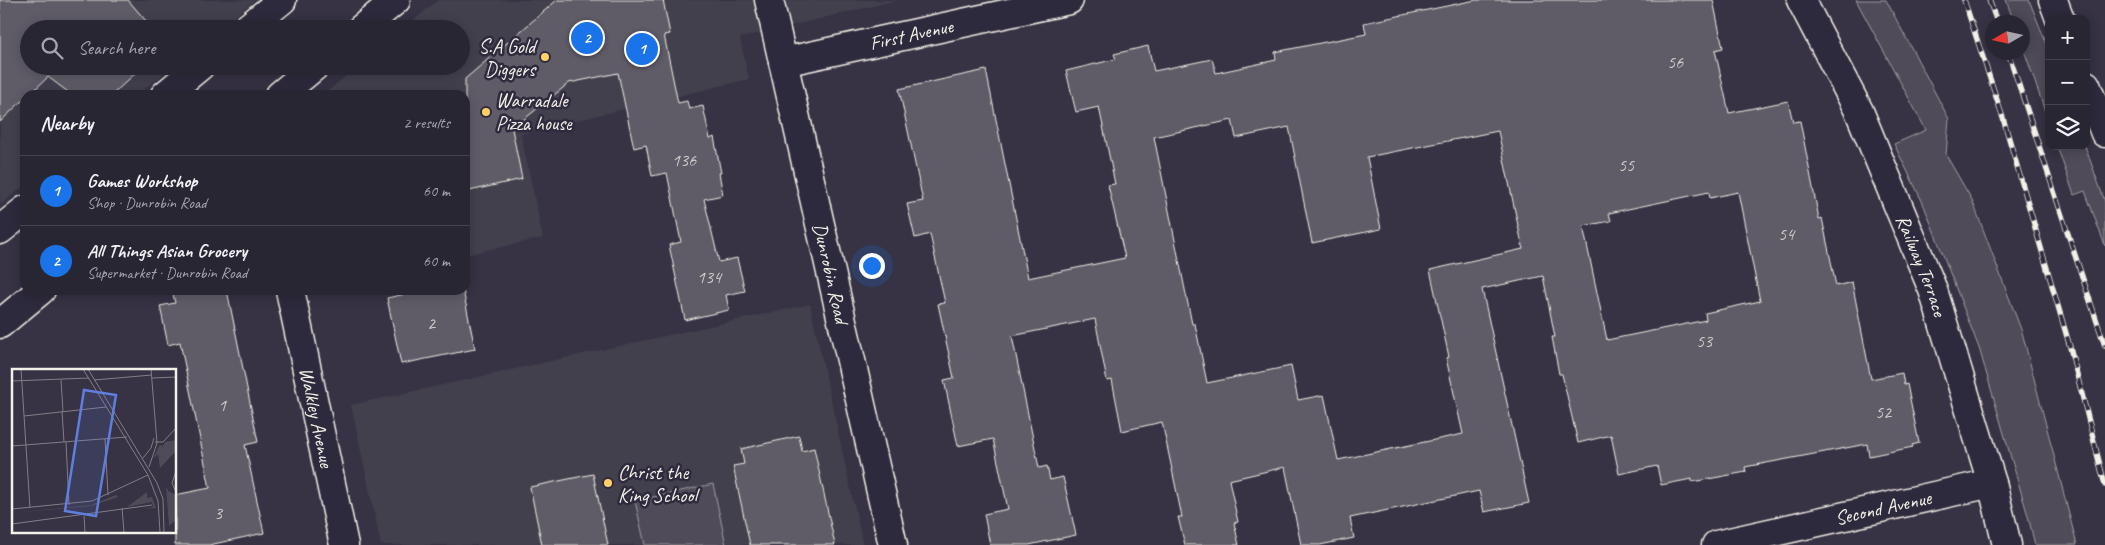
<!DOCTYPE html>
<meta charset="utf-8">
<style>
body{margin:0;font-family:Caveat,sans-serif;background:#35323f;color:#f1f3f6}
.controls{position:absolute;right:15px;top:15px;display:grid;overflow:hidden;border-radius:10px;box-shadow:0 2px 12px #0003}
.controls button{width:45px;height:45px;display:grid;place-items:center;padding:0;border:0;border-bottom:1px solid #45434e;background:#292633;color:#f1f3f6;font:25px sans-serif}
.compass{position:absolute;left:1985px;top:15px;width:45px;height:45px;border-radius:50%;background:#292633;box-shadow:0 2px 12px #0003;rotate:261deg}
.you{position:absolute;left:871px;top:265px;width:18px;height:18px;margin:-12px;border:4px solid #fff;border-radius:50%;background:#1a73e8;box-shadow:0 0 0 8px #1a73e833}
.badge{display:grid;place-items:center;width:32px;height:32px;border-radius:50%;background:#1a73e8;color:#fff;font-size:16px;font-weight:700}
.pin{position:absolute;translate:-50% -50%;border:2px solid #fff;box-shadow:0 1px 5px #0006}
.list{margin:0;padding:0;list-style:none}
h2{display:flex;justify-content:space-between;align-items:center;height:65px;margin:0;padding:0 20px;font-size:21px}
h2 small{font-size:16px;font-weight:400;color:#a5a5ac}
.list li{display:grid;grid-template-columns:32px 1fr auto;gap:15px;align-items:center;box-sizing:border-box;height:70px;padding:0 20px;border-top:1px solid #45434e}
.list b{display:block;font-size:19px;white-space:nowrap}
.list p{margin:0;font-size:16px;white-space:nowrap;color:#a5a5ac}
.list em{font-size:16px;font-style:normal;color:#a5a5ac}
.icon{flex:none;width:28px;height:28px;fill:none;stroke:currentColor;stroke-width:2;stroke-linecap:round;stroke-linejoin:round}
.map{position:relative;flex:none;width:2105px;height:545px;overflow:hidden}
.search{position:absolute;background:#292633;box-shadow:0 2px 12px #0003;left:20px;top:20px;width:450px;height:55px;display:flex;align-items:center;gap:12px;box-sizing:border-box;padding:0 18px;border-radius:28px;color:#a5a5ac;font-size:19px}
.panel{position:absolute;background:#292633;box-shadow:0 2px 12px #0003;left:20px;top:90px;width:450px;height:205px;border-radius:15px}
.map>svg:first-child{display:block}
.built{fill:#433f4e}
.green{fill:#504b59;stroke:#a29ea0}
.building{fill:#5f5c67;stroke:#f4f1e8;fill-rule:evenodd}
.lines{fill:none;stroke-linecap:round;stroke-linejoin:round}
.minor-casing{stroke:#f4f1e8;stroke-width:31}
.major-casing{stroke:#f4f1e8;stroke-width:31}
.minor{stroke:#2f2a3d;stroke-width:28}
.major{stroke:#2f2a3d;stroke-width:28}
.rail-casing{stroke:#f4f1e8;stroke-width:5.5}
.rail{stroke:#2f2a3d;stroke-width:4;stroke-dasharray:11;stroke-linecap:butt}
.poi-dot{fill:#ffd166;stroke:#2f2a3d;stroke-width:2}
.labels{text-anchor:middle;stroke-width:5;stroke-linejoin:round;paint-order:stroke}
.number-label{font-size:18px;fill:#cfccc8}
.street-label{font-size:20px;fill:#f4f1e8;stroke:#2f2a3d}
.poi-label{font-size:20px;fill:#f4f1e8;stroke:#2f2a3d;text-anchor:start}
.inset-road{fill:none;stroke:#837e86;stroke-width:1}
.view{fill:#5e7fdd;fill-opacity:0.15;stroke:#5e7fdd;stroke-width:2.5}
.inset-edge{fill:none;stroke:#f4f1e8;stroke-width:2.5}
</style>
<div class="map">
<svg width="2105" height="545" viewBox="0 0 2105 545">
<rect width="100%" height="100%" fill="#373244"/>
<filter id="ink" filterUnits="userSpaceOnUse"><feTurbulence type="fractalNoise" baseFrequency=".02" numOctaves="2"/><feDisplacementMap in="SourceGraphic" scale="10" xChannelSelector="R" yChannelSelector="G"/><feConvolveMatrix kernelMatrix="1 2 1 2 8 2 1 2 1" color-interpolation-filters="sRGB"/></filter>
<g filter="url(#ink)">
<g class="built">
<polygon points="0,0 255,0 219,29 29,29 29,66 173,66 137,95 25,95 25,185 0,205"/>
<polygon points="438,0 898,0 740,38 749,79 521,134 543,238 465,255 465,95 323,95 358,66 461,66 461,29 403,29"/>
<polygon points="810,304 863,545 381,545 351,405"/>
</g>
<g class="green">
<polygon points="1856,0 1886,0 1949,119 1946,155 1972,200 2022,332 2077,545 2035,545 2028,516 1979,348 1923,203 1894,144 1926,130"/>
<polygon points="2006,0 2029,0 2049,50 2049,123 2023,47 2022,22 2014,22"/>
<polygon points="2057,146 2085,146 2105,202 2105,246 2085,191 2074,195"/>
<polygon points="713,484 726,545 645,545 635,501"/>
</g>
<g class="building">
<polygon points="0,0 128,0 153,29 29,29 29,66 143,66 112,95 72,95 48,77 29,95 25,95 25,98 0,122"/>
<polygon points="557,0 663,0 670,34 664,35 678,103 687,101 689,109 703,106 710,139 714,137 721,173 719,173 723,195 704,199 719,262 737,258 745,291 726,295 729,310 685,320 669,245 681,242 667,173 652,176 646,145 634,148 618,73 569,83 512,129 522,179 465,192 465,79"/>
<path d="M1476 0H1713L1723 48 1715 50 1729 113 1788 101 1793 122 1800 121 1819 219 1822 218 1836 286 1852 282 1871 379 1902 373 1904 385 1907 384 1919 443 1912 445 1913 447 1869 456 1867 444 1745 467 1746 472 1692 482V479L1661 485 1657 466 1619 474 1611 435 1578 443 1562 374H1559L1552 337H1555L1543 276 1482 289 1529 503 1484 512 1479 491 1350 518 1354 538 1320 545H1301L1285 467 1229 480 1238 522 1234 523 1239 545H1185L1178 517H1182L1162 422 1122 431 1112 380 1107 381 1095 319 1012 336 1039 468 1047 466 1050 480 1063 477 1076 535 1029 545H990L984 514 1008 509 993 439 958 446 944 380 954 378 938 304 945 303 930 234 915 238 907 204 923 201 899 89 986 70 1028 278 1125 258 1108 185 1115 184 1099 107 1076 112 1066 71 1116 59 1114 54 1148 46 1154 71 1212 59 1216 73 1276 60 1275 52 1366 34 1364 23ZM1232 120 1236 138 1289 127 1312 243 1381 229 1367 157 1498 131 1523 249 1430 270 1449 357 1446 358 1463 434 1338 460 1324 395 1298 400 1291 366 1207 383 1195 324H1192L1154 137ZM1709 192 1710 198 1738 192 1760 301 1705 313 1706 320 1607 340 1583 226 1611 221 1609 213Z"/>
<polygon points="172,290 227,290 258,442 245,445 264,533 209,545 175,545 175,495 210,488 180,342 168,345 160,306 175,303"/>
<polygon points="424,290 463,290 475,349 401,364 387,298"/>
<polygon points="799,436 802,451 814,448 835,545 750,545 733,466 744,464 741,449"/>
<polygon points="593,474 608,545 542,545 530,487"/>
</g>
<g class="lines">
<defs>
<g id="minor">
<path id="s1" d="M769 0 893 545"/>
<path id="s2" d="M1801 0 1859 111 1933 290 1992 483 2007 545"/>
<polyline points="2053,0 2060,19"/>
<path id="s3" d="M783 62 1069 0"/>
<polyline points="2086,85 2105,133"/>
<path id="s4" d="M290 290 344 545"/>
<path id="s5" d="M1716 545 1992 483"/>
</g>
<g id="major">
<polyline points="246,29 282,0"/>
<polyline points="361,29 396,0"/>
<polyline points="165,95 200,66"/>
<polyline points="280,95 315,66"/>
<polyline points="0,230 25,210"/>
<polyline points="0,324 41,290"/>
</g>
</defs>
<use href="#minor" class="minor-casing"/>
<use href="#major" class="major-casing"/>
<use href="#minor" class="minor"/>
<use href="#major" class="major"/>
<defs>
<g id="rail">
<polyline points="1964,0 2003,118 2070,347 2105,485"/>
<polyline points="1989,0 1997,22"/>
<polyline points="2008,52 2105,346"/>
</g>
</defs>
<use href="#rail" class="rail-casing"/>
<use href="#rail" class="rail"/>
</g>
</g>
<g class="poi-dot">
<circle cx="545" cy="57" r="5"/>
<circle cx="486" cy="112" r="5"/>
<circle cx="608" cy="483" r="5"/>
</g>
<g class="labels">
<g class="number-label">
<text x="1675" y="68">56</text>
<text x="684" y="166">136</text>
<text x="1626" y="171">55</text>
<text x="1786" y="240">54</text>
<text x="709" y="283">134</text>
<text x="431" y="329">2</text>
<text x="1704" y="347">53</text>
<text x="222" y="411">1</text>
<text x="1883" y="418">52</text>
<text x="218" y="519">3</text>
</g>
<g class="street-label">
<text dy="7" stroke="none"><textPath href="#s3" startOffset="131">First Avenue</textPath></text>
<text dy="7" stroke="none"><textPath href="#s2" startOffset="292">Railway Terrace</textPath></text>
<text dy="7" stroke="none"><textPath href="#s1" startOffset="280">Dunrobin Road</textPath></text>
<text dy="7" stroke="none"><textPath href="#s4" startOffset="130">Walkley Avenue</textPath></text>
<text dy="7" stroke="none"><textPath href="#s5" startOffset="171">Second Avenue</textPath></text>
</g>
<g class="poi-label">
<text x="535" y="53" text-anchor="end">S.A Gold<tspan x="535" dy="23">Diggers</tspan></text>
<text x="496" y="107">Warradale<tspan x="496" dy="23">Pizza house</tspan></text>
<text x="618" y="479">Christ the<tspan x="618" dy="23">King School</tspan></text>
</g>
</g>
<g transform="translate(12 369)">
<rect width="164" height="164" fill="#373244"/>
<path d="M164 71V82L148 99 146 85 141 90 147 77 151 76 149 81 153 73ZM154 117 156 122 164 126V151L157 157ZM135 123V129L140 128 144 139 133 140 141 138 140 133 115 138ZM104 126 106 128 79 137 0 144 79 136Z" fill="#504b59"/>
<path class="inset-road" d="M9 0 18 139M71 0 136 106 146 132 148 163M76 0 145 114 151 130 152 163M140 9 164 8M49 11 51 42M82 11 140 6M0 12 77 9M50 42 52 73M12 47 94 38M93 70 96 126M54 73 57 136M143 73H151L164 59M0 77 115 68M131 89 139 79 142 69M137 98 145 74 139 0M164 102 160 114 164 123M110 139 112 163M0 140 80 132 136 106M72 147 73 163M0 155 140 136"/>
<path class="view" d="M72 21 104 26 84 147 53 142Z"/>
<rect width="164" height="164" class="inset-edge"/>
</g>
</svg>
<div class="controls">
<button>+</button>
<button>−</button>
<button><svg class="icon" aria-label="layers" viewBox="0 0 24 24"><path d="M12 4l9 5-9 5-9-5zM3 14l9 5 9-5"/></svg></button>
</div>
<svg class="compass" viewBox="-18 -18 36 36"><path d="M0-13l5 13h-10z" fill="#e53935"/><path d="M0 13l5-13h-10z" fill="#a5a5ac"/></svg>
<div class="you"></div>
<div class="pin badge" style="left:642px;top:49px">1</div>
<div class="pin badge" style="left:587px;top:38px">2</div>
<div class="search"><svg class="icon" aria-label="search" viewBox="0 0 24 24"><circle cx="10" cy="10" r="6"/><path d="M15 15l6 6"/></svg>Search here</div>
<section class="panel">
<h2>Nearby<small>2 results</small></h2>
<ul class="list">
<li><span class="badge">1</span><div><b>Games Workshop</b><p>Shop · Dunrobin Road</p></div><em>60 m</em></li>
<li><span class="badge">2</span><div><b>All Things Asian Grocery</b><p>Supermarket · Dunrobin Road</p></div><em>60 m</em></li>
</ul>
</section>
</div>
